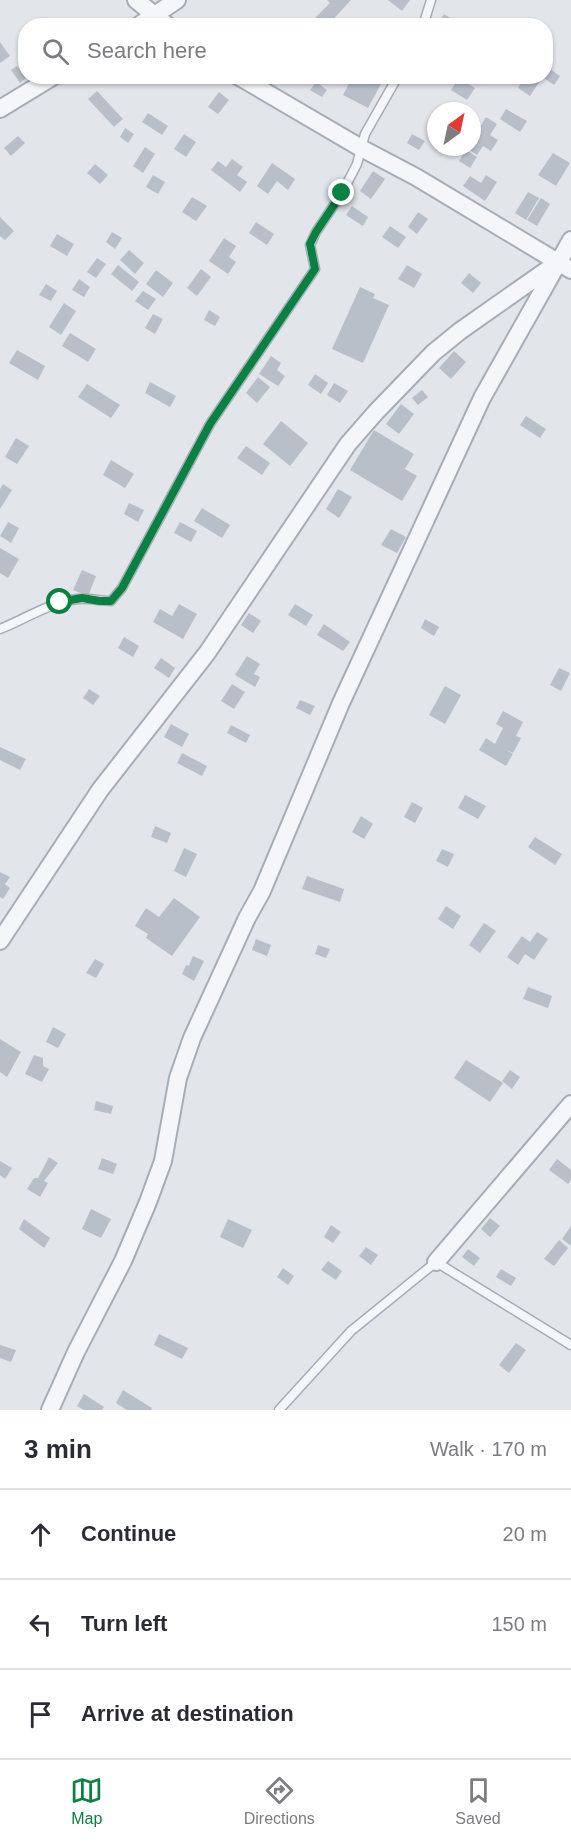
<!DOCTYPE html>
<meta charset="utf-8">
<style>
body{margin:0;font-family:Arial,sans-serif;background:#f2f2f3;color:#2b2b33}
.compass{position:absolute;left:427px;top:102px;width:54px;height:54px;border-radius:50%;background:#fff;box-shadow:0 2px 4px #0004;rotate:33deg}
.stop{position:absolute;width:18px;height:18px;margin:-14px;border:4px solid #0b8043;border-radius:50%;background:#fff}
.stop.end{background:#0b8043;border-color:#fff;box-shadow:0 2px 6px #0008}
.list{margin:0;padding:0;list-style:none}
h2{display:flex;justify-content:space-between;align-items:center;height:78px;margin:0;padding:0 24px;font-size:26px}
h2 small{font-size:20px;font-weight:400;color:#7c7c81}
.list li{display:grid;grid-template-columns:39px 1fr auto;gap:18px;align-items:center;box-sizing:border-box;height:90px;padding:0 24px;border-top:2px solid #e1e1e2}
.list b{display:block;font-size:22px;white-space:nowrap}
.list em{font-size:20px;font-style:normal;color:#7c7c81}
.icon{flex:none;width:33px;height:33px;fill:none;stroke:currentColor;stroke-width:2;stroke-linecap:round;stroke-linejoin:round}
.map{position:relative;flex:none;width:571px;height:1410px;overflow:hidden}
.search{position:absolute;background:#fff;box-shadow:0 2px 4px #0004;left:18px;right:18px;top:18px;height:66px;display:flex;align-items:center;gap:15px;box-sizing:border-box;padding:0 21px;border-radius:24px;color:#7c7c81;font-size:22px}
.sheet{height:348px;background:#fff}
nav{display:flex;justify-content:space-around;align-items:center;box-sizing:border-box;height:84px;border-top:2px solid #e1e1e2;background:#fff;font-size:16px;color:#7c7c81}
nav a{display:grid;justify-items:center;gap:3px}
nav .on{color:#0b8043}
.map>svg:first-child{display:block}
.building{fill:#b8bfc9}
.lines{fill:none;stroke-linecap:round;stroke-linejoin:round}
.service-casing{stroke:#a6adb6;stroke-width:11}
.minor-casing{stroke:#a6adb6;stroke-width:20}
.service{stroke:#f5f6f9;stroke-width:8}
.minor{stroke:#f5f6f9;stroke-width:16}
.route{stroke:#0b8043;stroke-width:8}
</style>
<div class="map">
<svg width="571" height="1410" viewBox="0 0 571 1410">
<rect width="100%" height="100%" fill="#e2e6eb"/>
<g class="building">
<polygon points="327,0 351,0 327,26 319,26 313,20 330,3"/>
<polygon points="388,0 410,0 402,11"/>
<polygon points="444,14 456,22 454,26 437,26"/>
<polygon points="0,42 10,56 0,63"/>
<polygon points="17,66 26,78 20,83 11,70"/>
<polygon points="550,69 560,76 554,85 544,78"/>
<polygon points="353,76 366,76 381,84 368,108 343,95"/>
<polygon points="525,76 543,76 530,96 518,88"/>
<polygon points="459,78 475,88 467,100 451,90"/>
<polygon points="316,82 327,90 322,97 310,90"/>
<polygon points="97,91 123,119 114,127 88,99"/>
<polygon points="219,92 229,100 218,114 208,107"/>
<polygon points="506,109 527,121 520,132 500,119"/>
<polygon points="148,113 168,126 162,135 142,122"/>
<polygon points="486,117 497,124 490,135 498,140 491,151 483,146 477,155 467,148 472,147 472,140"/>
<polygon points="125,128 134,134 128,143 120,137"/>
<polygon points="184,134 196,142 186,157 174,149"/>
<polygon points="412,134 425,141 419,150 407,143"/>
<polygon points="18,136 25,143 11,156 4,148"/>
<polygon points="145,147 155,154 143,173 133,166"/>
<polygon points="466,150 477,157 470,168 459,161"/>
<polygon points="553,153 570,163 556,186 538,175"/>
<polygon points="232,159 243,167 237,175 247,182 240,192 211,170 218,161 226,167"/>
<polygon points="272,163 295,179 288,190 277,181 268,194 257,186"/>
<polygon points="95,164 108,175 100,184 87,173"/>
<polygon points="373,171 385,179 371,199 360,191"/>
<polygon points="153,175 165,182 158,194 146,187"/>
<polygon points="486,175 497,182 485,201 463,186 470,176 481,183"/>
<polygon points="528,192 539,198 526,220 515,213"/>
<polygon points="192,197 207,206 196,221 182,212"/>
<polygon points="541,198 550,204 537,226 527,220"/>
<polygon points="352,206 368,217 363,226 346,215"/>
<polygon points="418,212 428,219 417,234 408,227"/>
<polygon points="0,217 14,231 5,240 0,236"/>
<polygon points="256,222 274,234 267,245 249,233"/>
<polygon points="390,226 406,237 398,248 382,237"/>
<polygon points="112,232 122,238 115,249 106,242"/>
<polygon points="57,234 74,244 67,256 50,246"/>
<polygon points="224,238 236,246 229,257 236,262 228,274 209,261"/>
<polygon points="129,250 144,263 135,274 120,260"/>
<polygon points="97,258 106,264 96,278 87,272"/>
<polygon points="118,265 139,282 132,291 111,274"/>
<polygon points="407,265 422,274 414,288 398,279"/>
<polygon points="201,269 211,277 197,296 187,288"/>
<polygon points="156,270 173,283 163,297 146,284"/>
<polygon points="469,273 481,283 473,293 461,283"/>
<polygon points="79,279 90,287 84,297 72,290"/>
<polygon points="46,284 57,291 51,301 39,295"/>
<polygon points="360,287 375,294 373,298 389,305 363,363 332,349"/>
<polygon points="143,291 156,299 148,310 135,301"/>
<polygon points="64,303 76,311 61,335 49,327"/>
<polygon points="209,310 220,317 215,326 204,320"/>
<polygon points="153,314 163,319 155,334 145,328"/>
<polygon points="70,333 96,349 88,362 62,346"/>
<polygon points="17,350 45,366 38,380 9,363"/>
<polygon points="454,351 466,362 451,379 439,368"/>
<polygon points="271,356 281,363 277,370 285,376 278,386 259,374"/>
<polygon points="315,374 328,383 321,394 308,385"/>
<polygon points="258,377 270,387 257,403 246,393"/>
<polygon points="150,382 176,396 170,407 145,393"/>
<polygon points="334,383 348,391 340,403 327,395"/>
<polygon points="87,384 120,405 111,418 78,397"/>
<polygon points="422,390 428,397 418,405 412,398"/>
<polygon points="401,404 414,414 399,434 386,424"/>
<polygon points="526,416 546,429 540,438 520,425"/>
<polygon points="281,421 308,443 290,466 263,444"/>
<polygon points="374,430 414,454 405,469 417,476 402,501 350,470"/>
<polygon points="16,438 29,446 17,464 5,457"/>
<polygon points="246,446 270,463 262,475 237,458"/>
<polygon points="111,460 134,474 125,488 103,475"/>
<polygon points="3,484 12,490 0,509 0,489"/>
<polygon points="338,489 352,497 339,518 326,509"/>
<polygon points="129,503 144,510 138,522 124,514"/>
<polygon points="202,508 230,525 222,538 194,521"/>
<polygon points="8,522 19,528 11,543 0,536"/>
<polygon points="180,522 197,531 191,542 174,533"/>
<polygon points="391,529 406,537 397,553 381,545"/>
<polygon points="0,548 19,559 8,578 0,573"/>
<polygon points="82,570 96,576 88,596 73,590"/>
<polygon points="179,604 197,614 183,639 153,622 160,609 172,616"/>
<polygon points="295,604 313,615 306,626 288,615"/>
<polygon points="249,613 261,621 253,633 241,625"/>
<polygon points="425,619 439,627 434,636 421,628"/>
<polygon points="324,624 350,642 343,651 317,635"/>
<polygon points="124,637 139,646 133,657 118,648"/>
<polygon points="247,656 260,664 254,674 260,677 255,687 235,675"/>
<polygon points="161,658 175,668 169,678 154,668"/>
<polygon points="559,668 570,673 561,691 550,685"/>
<polygon points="232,684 245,692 234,709 221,701"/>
<polygon points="445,686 461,695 445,724 429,715"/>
<polygon points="89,689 100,696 93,705 83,698"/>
<polygon points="300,700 315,706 310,715 296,708"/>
<polygon points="503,711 523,722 516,736 521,738 513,753 504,749 513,754 506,766 479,750 486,738 495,744 503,728 496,724"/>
<polygon points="171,724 189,734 182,747 164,737"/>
<polygon points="231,725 250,735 246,743 227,733"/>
<polygon points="0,747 26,759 20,770 0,760"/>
<polygon points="182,753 207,766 202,776 177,763"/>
<polygon points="465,795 486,806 478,819 458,808"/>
<polygon points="412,802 423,808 415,823 404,817"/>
<polygon points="361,816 373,824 364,839 352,832"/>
<polygon points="155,826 171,833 167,843 151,837"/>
<polygon points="535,837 562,854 555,865 528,847"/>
<polygon points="184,848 197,854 186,877 174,871"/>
<polygon points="442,849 454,854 448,867 436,861"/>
<polygon points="0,872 10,877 5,884 10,888 3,899 0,897"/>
<polygon points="307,876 344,889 340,902 302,889"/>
<polygon points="174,898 200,917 172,956 146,938 148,934 135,926 146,908 159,917"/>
<polygon points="446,906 461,916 453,929 438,919"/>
<polygon points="484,923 496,931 480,953 469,945"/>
<polygon points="537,932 548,939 534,960 525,954 518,965 507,957 522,936 530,942"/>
<polygon points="256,939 271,945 267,956 252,950"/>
<polygon points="318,945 330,949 326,958 315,954"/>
<polygon points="193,956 204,961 194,981 182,974 186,965 189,966"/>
<polygon points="95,959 104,964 96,978 86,973"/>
<polygon points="528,987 552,996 548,1008 523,999"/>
<polygon points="53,1027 66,1034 58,1048 46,1042"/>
<polygon points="0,1039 21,1052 7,1077 0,1072"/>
<polygon points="34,1055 43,1058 43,1066 49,1069 42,1082 25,1074"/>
<polygon points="466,1060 503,1083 490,1102 454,1078"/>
<polygon points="510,1070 520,1077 512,1089 502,1081"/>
<polygon points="96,1101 113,1106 111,1114 94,1110"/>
<polygon points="49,1157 58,1163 44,1181 48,1183 40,1197 27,1189 34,1178 38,1178"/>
<polygon points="102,1158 117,1164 113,1174 98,1169"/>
<polygon points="557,1159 571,1170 571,1180 568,1184 549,1170"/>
<polygon points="0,1161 12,1168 5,1179 0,1175"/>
<polygon points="91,1209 111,1219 101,1238 82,1229"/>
<polygon points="490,1218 500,1226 490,1237 481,1229"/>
<polygon points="24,1219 50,1238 44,1248 19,1229"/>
<polygon points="228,1219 252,1230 243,1248 220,1237"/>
<polygon points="331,1225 341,1232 333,1243 324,1237"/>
<polygon points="571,1226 571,1246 562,1239"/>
<polygon points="559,1240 568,1248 554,1266 544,1259"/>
<polygon points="366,1247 378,1255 371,1265 359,1256"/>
<polygon points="468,1249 480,1258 474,1266 462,1257"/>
<polygon points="328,1261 342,1271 336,1280 321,1270"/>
<polygon points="283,1268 294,1276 288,1285 277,1277"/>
<polygon points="501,1269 516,1278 511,1286 496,1277"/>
<polygon points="159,1334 188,1348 182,1359 154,1345"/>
<polygon points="516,1343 526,1350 509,1373 499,1365"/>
<polygon points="0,1345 16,1350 11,1362 0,1358"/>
<polygon points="123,1390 152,1408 151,1410 127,1410 116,1403"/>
<polygon points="84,1394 104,1407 102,1410 84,1410 77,1406"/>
</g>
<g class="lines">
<defs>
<g id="service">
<polyline points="423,26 431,0"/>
<path d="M0 629C25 619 51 602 78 599 89 598 100 601 111 601L122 588 210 424 315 269 310 245 316 232 342 193 357 164 365 134 398 76"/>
<polyline points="279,1410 351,1331 436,1262 571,1345"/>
</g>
<g id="minor">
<polyline points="136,0 168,26"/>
<polyline points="138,26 177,0"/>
<polyline points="238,76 361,148 416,177 571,270"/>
<polyline points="0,109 54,76"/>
<polyline points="0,941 100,790 207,653 348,444 376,412 433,353 460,331 554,265"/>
<polyline points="436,1262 571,1104"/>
<polyline points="50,1410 76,1352 123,1261 148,1202 163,1161 178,1078 192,1038 247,918 262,891 341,703 482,398 571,240"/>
</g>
</defs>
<use href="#service" class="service-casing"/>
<use href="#minor" class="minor-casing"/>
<use href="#service" class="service"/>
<use href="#minor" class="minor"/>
</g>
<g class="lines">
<polyline class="route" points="60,602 82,598 100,601 111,601 122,588 210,424 315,269 310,244 316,232 342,193"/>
</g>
</svg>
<svg class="compass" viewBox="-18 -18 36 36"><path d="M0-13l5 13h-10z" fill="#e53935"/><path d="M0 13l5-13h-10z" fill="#7c7c81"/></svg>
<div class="stop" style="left:60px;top:602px"></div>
<div class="stop end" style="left:342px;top:193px"></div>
<div class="search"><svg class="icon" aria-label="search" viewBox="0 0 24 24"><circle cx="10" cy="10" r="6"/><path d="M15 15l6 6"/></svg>Search here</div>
</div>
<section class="sheet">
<h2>3 min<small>Walk · 170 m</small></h2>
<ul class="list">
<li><svg class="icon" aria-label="ahead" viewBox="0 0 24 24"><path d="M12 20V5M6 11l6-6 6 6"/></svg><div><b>Continue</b></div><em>20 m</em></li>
<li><svg class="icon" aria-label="left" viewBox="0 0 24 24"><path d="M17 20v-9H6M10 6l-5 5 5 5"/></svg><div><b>Turn left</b></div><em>150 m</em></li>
<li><svg class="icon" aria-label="arrive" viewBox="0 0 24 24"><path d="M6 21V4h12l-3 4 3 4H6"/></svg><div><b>Arrive at destination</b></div></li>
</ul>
</section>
<nav>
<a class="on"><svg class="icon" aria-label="map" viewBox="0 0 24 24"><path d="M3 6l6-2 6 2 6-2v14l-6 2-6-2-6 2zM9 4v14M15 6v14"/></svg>Map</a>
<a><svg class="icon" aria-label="directions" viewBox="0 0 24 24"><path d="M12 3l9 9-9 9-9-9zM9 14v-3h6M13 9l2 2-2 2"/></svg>Directions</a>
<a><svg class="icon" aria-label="saved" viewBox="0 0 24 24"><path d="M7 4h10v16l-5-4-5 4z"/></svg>Saved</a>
</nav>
